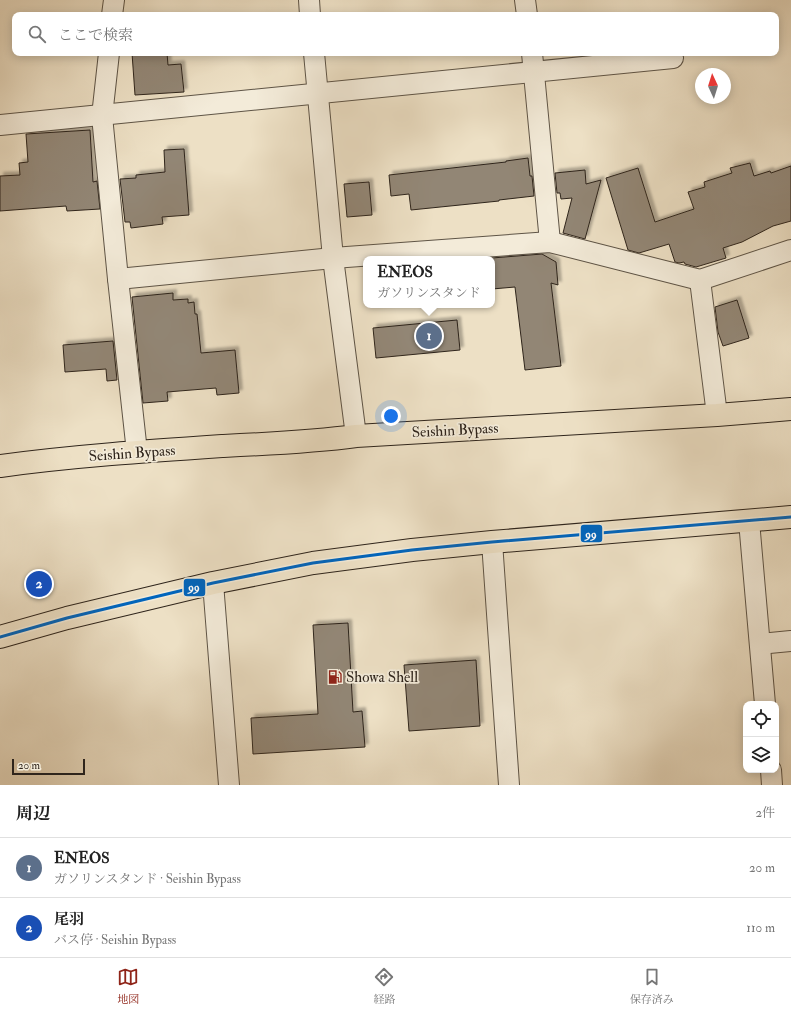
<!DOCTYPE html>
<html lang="ja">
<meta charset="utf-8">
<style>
body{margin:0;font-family:"IM FELL Double Pica","Noto Serif JP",serif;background:#f2f2f2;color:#222}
.controls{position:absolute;right:12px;bottom:12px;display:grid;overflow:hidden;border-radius:8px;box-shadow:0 2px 10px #0003}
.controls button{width:36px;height:36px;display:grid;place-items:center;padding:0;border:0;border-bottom:1px solid #e0e0e0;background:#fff;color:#222;font:20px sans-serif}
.compass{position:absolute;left:695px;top:68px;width:36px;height:36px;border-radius:50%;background:#fff;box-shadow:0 2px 10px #0003;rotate:356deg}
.scale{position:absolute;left:12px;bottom:10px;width:73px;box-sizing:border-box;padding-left:4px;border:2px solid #2f251c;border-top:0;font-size:11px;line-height:14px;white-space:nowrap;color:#2f251c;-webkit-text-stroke:3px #f3ebd9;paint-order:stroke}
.you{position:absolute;left:391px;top:416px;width:14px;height:14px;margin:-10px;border:3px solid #fff;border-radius:50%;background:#1a73e8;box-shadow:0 0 0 6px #1a73e833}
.badge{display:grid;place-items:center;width:26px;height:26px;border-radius:50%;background:#8f2418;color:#fff;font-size:13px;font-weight:700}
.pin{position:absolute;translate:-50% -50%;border:2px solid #fff;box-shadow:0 1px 4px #0006}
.popup{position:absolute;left:363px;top:256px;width:132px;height:52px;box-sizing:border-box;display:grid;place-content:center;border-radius:8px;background:#fff;filter:drop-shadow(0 1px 3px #0005);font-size:13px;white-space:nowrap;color:#767676}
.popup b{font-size:15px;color:#222}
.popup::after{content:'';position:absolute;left:50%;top:100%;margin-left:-8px;border:8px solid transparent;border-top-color:#fff}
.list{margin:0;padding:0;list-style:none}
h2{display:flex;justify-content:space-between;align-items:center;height:52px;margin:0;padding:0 16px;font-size:17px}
h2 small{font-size:13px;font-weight:400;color:#767676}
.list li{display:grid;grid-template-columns:26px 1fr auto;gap:12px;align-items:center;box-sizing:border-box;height:60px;padding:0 16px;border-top:1px solid #e0e0e0}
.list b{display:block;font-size:15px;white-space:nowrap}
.list p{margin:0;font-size:13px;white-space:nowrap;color:#767676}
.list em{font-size:13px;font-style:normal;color:#767676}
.icon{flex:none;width:22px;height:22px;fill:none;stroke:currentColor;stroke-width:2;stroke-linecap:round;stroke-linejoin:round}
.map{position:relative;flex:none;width:791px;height:785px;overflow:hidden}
.search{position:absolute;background:#fff;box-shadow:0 2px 10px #0003;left:12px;right:12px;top:12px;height:44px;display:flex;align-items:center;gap:10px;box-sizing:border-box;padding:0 14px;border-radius:8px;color:#767676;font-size:15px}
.sheet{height:172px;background:#fff}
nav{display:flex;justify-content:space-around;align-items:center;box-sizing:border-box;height:56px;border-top:1px solid #e0e0e0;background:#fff;font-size:11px;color:#767676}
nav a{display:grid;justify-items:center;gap:2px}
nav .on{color:#8f2418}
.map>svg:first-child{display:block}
.building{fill:#928674;stroke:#2f251c;filter:url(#shadow)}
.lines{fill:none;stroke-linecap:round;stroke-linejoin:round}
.street-casing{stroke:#5e5446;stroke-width:22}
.highway-casing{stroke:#2f251c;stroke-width:24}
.street{stroke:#f3ebd9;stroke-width:20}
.highway{stroke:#ede0c5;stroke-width:22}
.bus-1-casing{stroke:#f3ebd9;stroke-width:6}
.bus-1{stroke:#0065bd;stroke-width:3}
.labels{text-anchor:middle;stroke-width:3.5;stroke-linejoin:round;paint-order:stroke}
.street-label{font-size:15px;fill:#2f251c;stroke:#f3ebd9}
.poi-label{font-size:15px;fill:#2f251c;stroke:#f3ebd9;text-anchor:start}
.line-badge{stroke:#f3ebd9;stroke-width:1.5}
.badge-label{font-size:11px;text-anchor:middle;font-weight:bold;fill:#fff}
</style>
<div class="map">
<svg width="791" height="785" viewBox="0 0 791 785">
<defs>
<filter id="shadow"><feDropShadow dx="3.5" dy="-3.5" stdDeviation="1" flood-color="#0004"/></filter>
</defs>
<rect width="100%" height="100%" fill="#ede0c5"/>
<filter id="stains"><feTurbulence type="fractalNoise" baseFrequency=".005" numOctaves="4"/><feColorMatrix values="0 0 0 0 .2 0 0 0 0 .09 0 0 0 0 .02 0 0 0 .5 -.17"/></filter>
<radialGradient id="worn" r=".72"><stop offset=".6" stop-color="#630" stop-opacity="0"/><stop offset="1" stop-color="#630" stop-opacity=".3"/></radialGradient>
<g class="building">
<polygon points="132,53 167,53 168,65 181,64 184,92 135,95"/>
<polygon points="90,130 93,182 97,181 100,209 67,211 66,206 0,211 0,176 20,175 19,163 28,162 26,134"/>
<polygon points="184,149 189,215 162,217 163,224 131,228 130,222 125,222 120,179 136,178 136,175 165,172 164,150"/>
<polygon points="528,158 530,176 532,176 534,196 499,200 499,201 411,210 409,194 391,196 389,175 506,162 506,161"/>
<polygon points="750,163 754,176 770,171 771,173 791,166 791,221 773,226 742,242 723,248 726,258 696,267 685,264 684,262 679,263 675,262 669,244 639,253 628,250 606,178 638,168 655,222 694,209 688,192 705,187 704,182 732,173 730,168"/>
<polygon points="585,170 586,184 601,180 585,239 563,233 572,198 561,199 560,193 557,193 555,173"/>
<polygon points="369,182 372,215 347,217 344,184"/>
<polygon points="542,254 556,262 558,285 551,283 561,366 525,370 515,287 492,289 492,258"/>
<polygon points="173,293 173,300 188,299 188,303 194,302 195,314 197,314 201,353 235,350 239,393 217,395 216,388 167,392 168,401 143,403 132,297"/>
<polygon points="737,300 749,338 723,346 718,332 715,307"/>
<polygon points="457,320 460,350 376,358 373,328"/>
<polygon points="113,341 117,380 107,381 106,369 65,372 63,345"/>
<polygon points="348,623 353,712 362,711 365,747 253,754 251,718 318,714 313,625"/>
<polygon points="476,660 480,726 409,731 404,665"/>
</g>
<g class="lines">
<defs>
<g id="street">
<polyline points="309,0 310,15"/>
<polyline points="525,0 527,15"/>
<polyline points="112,15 114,0"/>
<polyline points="109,53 102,116 118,279 137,452"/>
<polyline points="314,53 333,258 356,436"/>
<polyline points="532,53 550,242"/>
<polyline points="0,125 673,58"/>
<polyline points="118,279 333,258 550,242 700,280 791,250"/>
<polyline points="700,280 717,415"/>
<polyline points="749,521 765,704"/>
<polyline points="492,542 509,785"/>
<polyline points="213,583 229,785"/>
<polyline points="760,644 791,641"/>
<polyline points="771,770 772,785"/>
</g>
<g id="highway">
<path d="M0 466C74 456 148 451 222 446 266 444 311 442 356 436L717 415 791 409"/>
<polyline points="0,637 67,618 213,583 313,563 412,550 492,542 791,517"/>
</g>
</defs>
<use href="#street" class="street-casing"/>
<use href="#highway" class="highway-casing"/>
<use href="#street" class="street"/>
<use href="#highway" class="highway"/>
<defs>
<polyline id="bus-1" points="0,637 67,618 213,583 313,563 412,550 492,542 791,517"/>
</defs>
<use href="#bus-1" class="bus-1-casing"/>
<use href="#bus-1" class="bus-1"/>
</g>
<defs>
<symbol id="fuel-bare" viewBox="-9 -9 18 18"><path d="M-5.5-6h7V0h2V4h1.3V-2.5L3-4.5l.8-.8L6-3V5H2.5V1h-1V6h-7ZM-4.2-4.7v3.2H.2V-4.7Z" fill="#8f2418" stroke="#f3ebd9" stroke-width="2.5" paint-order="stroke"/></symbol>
</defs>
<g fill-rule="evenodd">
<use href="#fuel-bare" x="325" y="667" width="20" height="20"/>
</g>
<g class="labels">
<g class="street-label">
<text transform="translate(455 430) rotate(-3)" y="5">Seishin Bypass</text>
<text transform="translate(132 453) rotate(-4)" y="5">Seishin Bypass</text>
</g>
<g class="poi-label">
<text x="346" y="682">Showa Shell</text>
</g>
</g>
<g class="line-badge">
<rect x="580" y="524" width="23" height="19" rx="4" fill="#0065bd"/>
<rect x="183" y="578" width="23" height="19" rx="4" fill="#0065bd"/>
</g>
<g class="badge-label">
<text x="591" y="538">99</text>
<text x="194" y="591">99</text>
</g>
<rect width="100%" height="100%" filter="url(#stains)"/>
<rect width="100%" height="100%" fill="url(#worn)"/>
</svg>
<div class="controls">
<button><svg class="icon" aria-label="locate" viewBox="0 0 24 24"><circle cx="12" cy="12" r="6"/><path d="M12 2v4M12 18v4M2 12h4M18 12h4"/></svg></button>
<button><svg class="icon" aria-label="layers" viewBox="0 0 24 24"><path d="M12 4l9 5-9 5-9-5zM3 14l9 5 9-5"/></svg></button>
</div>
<svg class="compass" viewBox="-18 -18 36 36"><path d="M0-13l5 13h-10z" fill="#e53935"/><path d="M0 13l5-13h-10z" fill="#767676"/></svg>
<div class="scale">20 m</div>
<div class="you"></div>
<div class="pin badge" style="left:429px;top:336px;background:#5c6f8a">1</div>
<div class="popup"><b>ENEOS</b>ガソリンスタンド</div>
<div class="pin badge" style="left:39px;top:584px;background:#1a4fb4">2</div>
<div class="search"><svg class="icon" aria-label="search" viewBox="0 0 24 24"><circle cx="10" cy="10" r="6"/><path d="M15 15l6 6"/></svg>ここで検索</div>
</div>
<section class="sheet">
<h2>周辺<small>2件</small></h2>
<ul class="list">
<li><span class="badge" style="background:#5c6f8a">1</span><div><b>ENEOS</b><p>ガソリンスタンド · Seishin Bypass</p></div><em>20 m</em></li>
<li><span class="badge" style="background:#1a4fb4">2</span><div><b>尾羽</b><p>バス停 · Seishin Bypass</p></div><em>110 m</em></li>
</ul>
</section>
<nav>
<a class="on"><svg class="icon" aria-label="map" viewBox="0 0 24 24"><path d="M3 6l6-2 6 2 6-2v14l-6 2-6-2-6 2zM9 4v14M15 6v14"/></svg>地図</a>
<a><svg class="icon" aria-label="directions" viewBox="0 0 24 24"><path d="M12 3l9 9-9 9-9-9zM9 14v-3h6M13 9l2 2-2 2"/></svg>経路</a>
<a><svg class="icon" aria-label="saved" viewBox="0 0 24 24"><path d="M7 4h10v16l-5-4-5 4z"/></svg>保存済み</a>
</nav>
